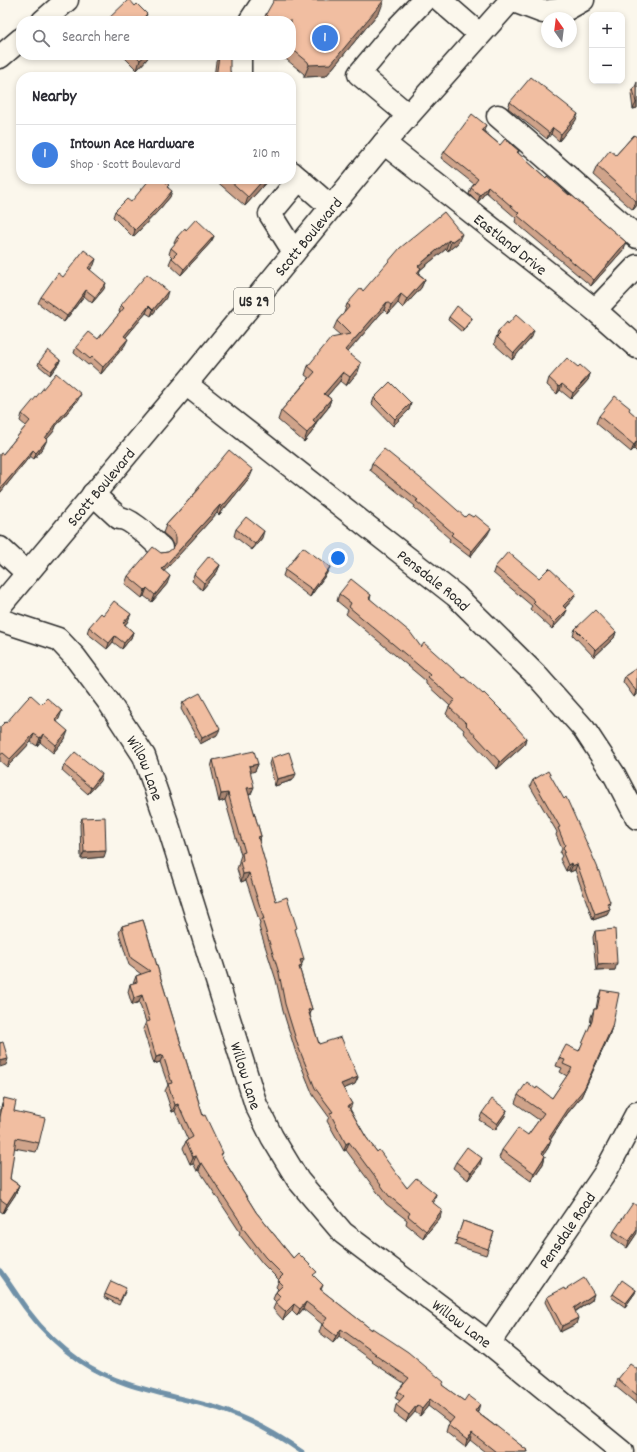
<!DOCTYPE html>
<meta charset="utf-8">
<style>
body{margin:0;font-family:Dekko,sans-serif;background:#f7f7f7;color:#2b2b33}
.controls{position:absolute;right:12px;top:12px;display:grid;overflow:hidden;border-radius:8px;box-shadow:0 2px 6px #0003}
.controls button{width:36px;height:36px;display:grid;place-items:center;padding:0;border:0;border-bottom:1px solid #e1e1e2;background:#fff;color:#2b2b33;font:20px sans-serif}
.compass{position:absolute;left:541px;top:12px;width:36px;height:36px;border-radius:50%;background:#fff;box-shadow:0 2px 6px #0003;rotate:346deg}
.you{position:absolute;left:338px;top:558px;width:14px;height:14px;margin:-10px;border:3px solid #fff;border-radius:50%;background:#1a73e8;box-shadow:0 0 0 6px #1a73e833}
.badge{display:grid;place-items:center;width:26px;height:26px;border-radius:50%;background:#ea580c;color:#fff;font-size:13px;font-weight:700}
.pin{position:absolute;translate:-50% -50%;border:2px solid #fff;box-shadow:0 1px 4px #0006}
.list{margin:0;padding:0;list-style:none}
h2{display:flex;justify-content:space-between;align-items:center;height:52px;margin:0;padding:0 16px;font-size:17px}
h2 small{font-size:13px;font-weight:400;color:#7c7c81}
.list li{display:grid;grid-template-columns:26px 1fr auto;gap:12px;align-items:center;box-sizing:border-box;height:60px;padding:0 16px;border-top:1px solid #e1e1e2}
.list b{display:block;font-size:15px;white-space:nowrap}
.list p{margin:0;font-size:13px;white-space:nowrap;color:#7c7c81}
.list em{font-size:13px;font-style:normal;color:#7c7c81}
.icon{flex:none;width:22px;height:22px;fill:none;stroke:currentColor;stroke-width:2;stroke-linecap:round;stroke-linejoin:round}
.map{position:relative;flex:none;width:637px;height:1452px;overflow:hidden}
.search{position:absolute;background:#fff;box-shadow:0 2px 6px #0003;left:16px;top:16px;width:280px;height:44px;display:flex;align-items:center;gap:10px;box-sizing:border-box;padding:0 14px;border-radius:16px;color:#7c7c81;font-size:15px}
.panel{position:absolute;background:#fff;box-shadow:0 2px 6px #0003;left:16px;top:72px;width:280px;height:112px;border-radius:16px}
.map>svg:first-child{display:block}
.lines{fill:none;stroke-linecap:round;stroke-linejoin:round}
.stream{stroke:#6f91a8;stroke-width:5}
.minor-casing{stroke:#2b2b2b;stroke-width:25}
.highway-casing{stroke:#2b2b2b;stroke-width:25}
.minor{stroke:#fbf7ec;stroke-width:22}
.highway{stroke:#fbf7ec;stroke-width:22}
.wall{fill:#cfa38a;stroke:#2b2b2b}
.shaded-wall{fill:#a98571;stroke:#2b2b2b}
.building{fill:#f1bea1;stroke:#2b2b2b}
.labels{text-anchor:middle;stroke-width:3;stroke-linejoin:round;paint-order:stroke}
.shield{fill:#fbf7ec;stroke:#696865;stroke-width:1}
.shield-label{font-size:15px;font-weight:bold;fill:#2b2b2b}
.street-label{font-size:16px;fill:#2b2b2b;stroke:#fbf7ec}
</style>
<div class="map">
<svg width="637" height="1452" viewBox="0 0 637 1452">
<rect width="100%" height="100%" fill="#fbf7ec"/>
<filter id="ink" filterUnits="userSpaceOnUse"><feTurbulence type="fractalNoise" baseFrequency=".025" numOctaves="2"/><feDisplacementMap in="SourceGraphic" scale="8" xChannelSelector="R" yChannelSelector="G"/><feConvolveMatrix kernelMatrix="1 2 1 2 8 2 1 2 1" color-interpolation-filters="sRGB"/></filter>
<g filter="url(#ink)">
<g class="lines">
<path class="stream" d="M0 1271C10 1284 18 1298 28 1311 42 1330 60 1347 80 1361 121 1389 170 1394 217 1408 247 1418 277 1434 302 1452"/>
<defs>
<g id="minor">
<polyline points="440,0 479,34"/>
<polyline points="511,0 543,12 567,9 583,0"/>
<polyline points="43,21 67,0"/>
<polyline points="250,21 264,0"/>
<polyline points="0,57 21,39"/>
<polyline points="240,77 240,55"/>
<polyline points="408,115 359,74 399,26 424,0"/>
<polyline points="498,116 637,237"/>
<path id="s1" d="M384 143 595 310 637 347"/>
<polyline points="291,172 331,207"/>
<polyline points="294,252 270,214 299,179"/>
<polyline points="595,310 637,266"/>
<path id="s2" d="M186 384 456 596 537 676 584 729 615 776 637 818"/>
<path d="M93 494 119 518C131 518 152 540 161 548"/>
<polyline points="0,548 27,573"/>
<path id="s3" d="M0 620 58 639 75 657 108 701 144 756 169 828 256 1105 272 1137 298 1180 343 1233 489 1343 622 1452"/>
<path id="s4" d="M489 1343 605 1173 637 1113"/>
</g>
<g id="highway">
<path id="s5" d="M0 606 186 384 384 143 511 0"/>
</g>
</defs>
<use href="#minor" class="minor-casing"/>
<use href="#highway" class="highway-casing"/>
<use href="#minor" class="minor"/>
<use href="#highway" class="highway"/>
</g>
<g class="wall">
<polygon points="380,11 326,76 304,77 304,74 281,55 291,55 291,21 263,21 266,14"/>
<polygon points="122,55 149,55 147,59 137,70"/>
<polygon points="219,56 230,71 232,77 214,77 216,62"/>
<polygon points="637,82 637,108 633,109 631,94 633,88 635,87"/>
<polygon points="510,102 576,120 559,141 551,134 547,139 508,108"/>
<polygon points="486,125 484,131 500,145 519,151 518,153 546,178 569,195 626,242 624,249 591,286 515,222 516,218 486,192 478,202 469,194 471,188 474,184 441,158 444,152"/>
<polygon points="634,135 637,205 633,210 593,175 597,166 616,155"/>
<polygon points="214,179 269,179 245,206"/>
<polygon points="168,187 170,197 158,211 133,237 113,217 115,211 131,202"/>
<polygon points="444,212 458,243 448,251 446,249 420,270 419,274 425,279 421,288 403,308 398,303 388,314 384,310 348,352 358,372 346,386 340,381 327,396 331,399 328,408 316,423 312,432 304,442 278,420 281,411 309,378 305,375 308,366 340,336 333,330 337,321 344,313 347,304 363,291"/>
<polygon points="186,230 214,236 211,242 181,275 169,264 172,257 169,254 171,248 175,244 174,243 177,237"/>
<polygon points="94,265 90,270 104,289 92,303 84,296 64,322 38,303 41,297 63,277"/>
<polygon points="166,298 151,316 146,313 126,337 125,345 101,374 90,364 88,365 74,353 76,347 98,339 120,313 119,312 121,305"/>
<polygon points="449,317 472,318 471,321 462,332 448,320"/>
<polygon points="508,324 532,337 512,360 494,344 498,332"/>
<polygon points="60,360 59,363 50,375 38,365 39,362"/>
<polygon points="590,374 588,380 571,399 560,390 557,394 547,385 549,378"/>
<polygon points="374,398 411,403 409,410 393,426 372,404"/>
<polygon points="78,400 56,426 54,431 46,440 44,446 34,459 30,456 0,493 0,454 3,454 26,426 20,421 22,414"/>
<polygon points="629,411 637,417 637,452 634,449 631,452 596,423 599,416"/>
<polygon points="372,463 465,517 473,517 488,534 470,557 449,541 450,539 414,508 415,506 370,470"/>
<polygon points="250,477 219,515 217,513 164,571 167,584 152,602 144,596 142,598 125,584 128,576 161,553 168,552 173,549 173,545 170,539 163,533 166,525 196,492 198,487"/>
<polygon points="236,529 262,538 252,550 234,536"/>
<polygon points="220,565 217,572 202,590 192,581 194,574"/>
<polygon points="495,567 539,578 576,593 573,599 565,608 567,610 564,616 552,629 530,609 532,606 493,573"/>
<polygon points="285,570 327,573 310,597 283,576"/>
<polygon points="339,594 371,595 370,599 421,647 526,738 524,745 497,769 463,732 464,730 446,714 449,707 450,706 426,684 426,681 346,614 348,610 337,601"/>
<polygon points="103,615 128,621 125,625 133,632 131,638 122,649 113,642 107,649 87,633 89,627"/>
<polygon points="575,629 616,632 614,638 594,657 573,635"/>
<polygon points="637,668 637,695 634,697 623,682 625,676"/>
<polygon points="183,702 217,735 200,744 181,709"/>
<polygon points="59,719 57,721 65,739 53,753 40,742 37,746 31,742 7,767 0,761 0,727 6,723"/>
<polygon points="271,758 293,780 275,786 269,764"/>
<polygon points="213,760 258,764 255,771 250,772 251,794 249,795 261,836 259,842 276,901 295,932 301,965 300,970 312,1009 310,1015 319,1044 358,1077 355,1084 343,1089 352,1104 350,1109 366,1137 377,1152 407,1188 434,1202 433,1202 440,1218 423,1238 406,1224 407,1220 386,1204 346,1150 344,1151 327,1121 329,1117 313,1095 296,1053 283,1011 276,980 259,927 260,923 246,880 241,882 237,869 239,863 239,861 241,855 225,800 219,802 211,767"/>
<polygon points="64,765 100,781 88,794 62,771"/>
<polygon points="533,780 610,902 609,906 610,909 607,915 593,920 575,870 570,872 569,870 566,871 560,859 562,856 560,853 562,849 556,835 557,832 530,786"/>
<polygon points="82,818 104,857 81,859 80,824"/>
<polygon points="143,920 203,1116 222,1157 256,1212 293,1258 315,1277 323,1285 321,1290 443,1386 478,1411 477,1412 528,1451 528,1452 485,1452 470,1440 465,1447 446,1432 448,1425 450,1423 428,1406 420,1416 415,1412 406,1422 394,1413 396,1405 400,1401 395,1398 398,1391 404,1383 372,1362 373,1361 339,1336 333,1343 319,1332 322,1324 303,1309 297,1316 292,1311 283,1320 273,1309 276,1302 273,1299 276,1292 278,1289 276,1287 279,1280 263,1264 239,1234 240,1232 199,1170 197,1171 193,1163 190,1164 183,1148 186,1141 188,1140 175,1111 172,1112 165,1091 168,1085 160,1062 154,1064 143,1029 146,1022 139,1002 132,1005 128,992 130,984 133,984 136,976 141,974 129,965 119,933 122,926"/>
<polygon points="595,931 615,970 596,971 593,937"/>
<polygon points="601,990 612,1027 609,1036 581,1097 567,1114 551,1139 548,1148 543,1155 545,1156 543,1164 531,1181 499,1158 502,1150 528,1135 539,1120 515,1103 518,1095 536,1089 552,1098 567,1076 560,1072 562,1068 556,1066 559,1058 579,1051 590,1027 591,1017 594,1009 596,1009 598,998"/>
<polygon points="4,1098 39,1143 36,1152 14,1148 10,1179 19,1185 15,1195 3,1213 0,1211 0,1110"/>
<polygon points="507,1110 505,1116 495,1130 479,1120 482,1113"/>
<polygon points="456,1162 480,1165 468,1180 453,1168"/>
<polygon points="463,1221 494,1232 486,1255 455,1245"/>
<polygon points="614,1231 637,1233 627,1248 612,1237"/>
<polygon points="565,1290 592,1300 575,1312 576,1324 560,1332 545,1302 547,1297"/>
<polygon points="636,1290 635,1293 625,1307 611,1297 613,1294"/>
<polygon points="125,1292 119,1305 104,1297 105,1294"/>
<polygon points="637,1369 637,1404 615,1386 618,1379"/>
</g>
<g class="shaded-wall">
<polygon points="384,0 380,11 326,76 304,77 309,65"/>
<polygon points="147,14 144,21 140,21"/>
<polygon points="146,55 149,55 147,59 137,70 140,60"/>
<polygon points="637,102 637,108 633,109 636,103"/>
<polygon points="578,114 576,120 559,141 561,134"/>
<polygon points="553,128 551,134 547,139 549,133"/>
<polygon points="264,179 269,179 245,206 248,197"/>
<polygon points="488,186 486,192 478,202 480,195"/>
<polygon points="172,191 170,197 158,211 133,237 135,230"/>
<polygon points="637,200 637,205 633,210 636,201"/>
<polygon points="462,234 458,243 448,251 451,242"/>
<polygon points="214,236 211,242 181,275 184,269"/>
<polygon points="449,240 446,249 420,270 418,277 414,281 418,266"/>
<polygon points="626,242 624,249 591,286 594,280"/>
<polygon points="96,259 94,265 86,274 88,268"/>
<polygon points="425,279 421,288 403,308 407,299"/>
<polygon points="106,283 104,289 92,303 95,297"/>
<polygon points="86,290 84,296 64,322 67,316"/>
<polygon points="168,291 166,298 151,316 153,310"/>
<polygon points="401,294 398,303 388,314 391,305"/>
<polygon points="387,302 384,310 342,359 345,350"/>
<polygon points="149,306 146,313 122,342 124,336"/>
<polygon points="472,318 471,321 462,332 464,329"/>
<polygon points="534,331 532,337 512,360 514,353"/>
<polygon points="128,339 125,345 101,374 103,367"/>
<polygon points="60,360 59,363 50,375 51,371"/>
<polygon points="361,363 358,372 346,386 350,377"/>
<polygon points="343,372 340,381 321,403 324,394"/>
<polygon points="590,374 588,380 571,399 573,393"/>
<polygon points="562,384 560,390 557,394 559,387"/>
<polygon points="81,394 78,400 56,426 54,431 42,445 45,438 59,419"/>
<polygon points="331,399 328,408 310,429 313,420"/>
<polygon points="411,403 409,410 393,426 395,419"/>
<polygon points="316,423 312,432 304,442 307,433"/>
<polygon points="47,440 44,446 34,459 36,453"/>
<polygon points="636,442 634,449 631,452 634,445"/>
<polygon points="33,450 30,456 0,493 0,489"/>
<polygon points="253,470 250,477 219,515 222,507"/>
<polygon points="220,505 217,513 159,577 162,569"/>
<polygon points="491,528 488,534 470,557 472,551"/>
<polygon points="264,531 262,538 252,550 255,544"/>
<polygon points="220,565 217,572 202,590 204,583"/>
<polygon points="330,567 327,573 310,597 313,590"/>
<polygon points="170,576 167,584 152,602 155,595"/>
<polygon points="147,588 144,596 142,598 145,590"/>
<polygon points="576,593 573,599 561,612 563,606"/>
<polygon points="567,610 564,616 552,629 554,623"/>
<polygon points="131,614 128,621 121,630 123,623"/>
<polygon points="133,632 131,638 122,649 124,643"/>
<polygon points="616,632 614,638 594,657 596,650"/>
<polygon points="115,636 113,642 107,649 109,643"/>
<polygon points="637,690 637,695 634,697 636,691"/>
<polygon points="62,711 59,719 52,728 55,720"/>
<polygon points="220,729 217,735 200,744 202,738"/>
<polygon points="68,731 65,739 53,753 56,745"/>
<polygon points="34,734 31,742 7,767 10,759"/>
<polygon points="43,734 40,742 37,746 40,738"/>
<polygon points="526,738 524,745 497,769 500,762"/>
<polygon points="258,764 255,771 246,774 249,766"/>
<polygon points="102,774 100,781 88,794 91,788"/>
<polygon points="296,774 293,780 275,786 277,779"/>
<polygon points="254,787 251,794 244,796 247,788"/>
<polygon points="228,793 225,800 219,802 221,794"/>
<polygon points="261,836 258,844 258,837"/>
<polygon points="106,851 104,857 81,859 84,852"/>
<polygon points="571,863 569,870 566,871 568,865"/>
<polygon points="577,864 575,870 570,872 572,866"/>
<polygon points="249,873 246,880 241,882 243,874"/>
<polygon points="610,909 607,915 593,920 595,914"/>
<polygon points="304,959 301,966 302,966 299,974 300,960"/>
<polygon points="617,963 615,970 596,971 598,965"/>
<polygon points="142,995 139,1002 132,1005 134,998"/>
<polygon points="312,1009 309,1016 308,1010"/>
<polygon points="612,1027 609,1036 581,1097 567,1114 546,1146 549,1138"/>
<polygon points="163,1055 160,1062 154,1064 156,1057"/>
<polygon points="8,1059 6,1065 0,1067 0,1061"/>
<polygon points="358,1077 355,1084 338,1091 341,1084"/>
<polygon points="178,1104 175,1111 172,1112 175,1105"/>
<polygon points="507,1110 505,1116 495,1130 497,1124"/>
<polygon points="551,1140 548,1148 539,1162 542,1153"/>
<polygon points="349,1142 346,1150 344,1151 346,1144"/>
<polygon points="196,1156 193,1163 190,1164 193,1157"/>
<polygon points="545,1156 543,1164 531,1181 534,1173"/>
<polygon points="482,1158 480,1165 468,1180 471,1173"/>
<polygon points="202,1163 199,1170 197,1171 200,1164"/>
<polygon points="19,1185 15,1195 3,1213 7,1204"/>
<polygon points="436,1194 434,1202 428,1208 431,1201"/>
<polygon points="442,1210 440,1218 423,1238 426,1231"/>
<polygon points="637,1230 637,1233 627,1248 629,1241"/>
<polygon points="636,1290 635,1293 625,1307 626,1303"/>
<polygon points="594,1294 592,1300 571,1314 574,1308"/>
<polygon points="306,1302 303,1309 297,1316 300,1309"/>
<polygon points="294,1304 292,1311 283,1320 286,1312"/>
<polygon points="578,1318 576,1324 560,1332 562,1326"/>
<polygon points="341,1329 339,1336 333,1343 336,1336"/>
<polygon points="430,1399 428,1406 420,1416 422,1409"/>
<polygon points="480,1404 478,1411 472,1418 475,1411"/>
<polygon points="417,1405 415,1412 406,1422 409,1415"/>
<polygon points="472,1433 470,1440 465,1447 467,1440"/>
</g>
<g class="building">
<polygon points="128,0 130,0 135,6 137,4 147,14 140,21 106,21"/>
<polygon points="274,0 384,0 331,64 309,65 308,62 291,48 291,21 268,21 270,18 266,14"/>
<polygon points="135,55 146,55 140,60"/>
<polygon points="219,56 230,57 230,71 232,77 216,77"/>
<polygon points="531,77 578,114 561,134 553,128 549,133 510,102"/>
<polygon points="637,87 637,102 636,103 633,88"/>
<polygon points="472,114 486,125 482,130 500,145 505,139 519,151 517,152 546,178 547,176 569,195 570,194 626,242 594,280 517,215 519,213 488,186 480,195 471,188 478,179 444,152"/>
<polygon points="634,135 637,137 637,200 636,201 597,166 610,150 616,155"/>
<polygon points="150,179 162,179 169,185 167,187 172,191 161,204 135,230 115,211 127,199 131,202"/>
<polygon points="228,179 264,179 248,197"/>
<polygon points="444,212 462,234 451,242 449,240 418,266 421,268 417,273 425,279 407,299 401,294 391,305 387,302 345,350 361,363 350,377 343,372 324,394 331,399 313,420 316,423 307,433 281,411 315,372 308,366 331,338 350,334 337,321 350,306 347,304 361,288 363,291 400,248"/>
<polygon points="196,219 214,236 184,269 172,258 177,253 171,248 179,239 177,237 185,228 186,230"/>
<polygon points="84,250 96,259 88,268 106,283 95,297 86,290 67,316 41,297 58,273 63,277"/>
<polygon points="147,274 168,291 153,310 149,306 124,336 128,339 103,367 92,357 90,359 76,347 89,332 98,339 124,308 121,305"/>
<polygon points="457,306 472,318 464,329 449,317"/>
<polygon points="516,315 534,331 514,353 497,337 500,334 498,332 507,322 508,324"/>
<polygon points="48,350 60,360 51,371 39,362"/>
<polygon points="567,358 578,367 580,365 590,374 573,393 562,384 559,387 549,378"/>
<polygon points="56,373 81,394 59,419 56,424 45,438 47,440 36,453 33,450 0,489 0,454 1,453 3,454 30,421 22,414"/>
<polygon points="390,382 411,403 395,419 374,398"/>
<polygon points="615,396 630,408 629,410 637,417 637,443 636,442 634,445 599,416"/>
<polygon points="384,449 430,486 465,517 468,514 473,517 475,515 491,528 472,551 451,535 453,533 416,501 418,500 372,463"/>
<polygon points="229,450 253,470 222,507 220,505 162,569 170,576 155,595 147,588 145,590 128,576 153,547 161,553 168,552 173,548 176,543 176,537 173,531 166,525 200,488 198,487"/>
<polygon points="246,517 264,531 255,544 236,529"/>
<polygon points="303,547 330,567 313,590 285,570"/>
<polygon points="508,552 539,578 549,568 576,593 563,606 567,610 554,623 533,603 535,601 495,567"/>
<polygon points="209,556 220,565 204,583 194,574"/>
<polygon points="351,579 371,595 369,598 410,632 421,647 424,643 463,678 464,677 483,694 484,693 504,713 526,738 500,762 466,725 467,724 449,707 455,700 428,677 430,675 349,607 351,603 339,594"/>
<polygon points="114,601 131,614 123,623 133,632 124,643 115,636 109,643 89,627 101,613 103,615"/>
<polygon points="595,610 616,632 596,650 575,629"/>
<polygon points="637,668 637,690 636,691 625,676"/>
<polygon points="200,693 220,729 202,738 183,702"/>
<polygon points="31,695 41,704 47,698 62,711 55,720 68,731 56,745 43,734 40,738 34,734 10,759 3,753 0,755 0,727 5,722 6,723 26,700"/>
<polygon points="254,751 258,764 249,766 254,787 247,788 261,836 258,837 276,901 287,897 297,928 295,929 304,959 300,960 302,966 299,967 312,1009 308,1010 319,1044 341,1037 358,1077 341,1084 352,1104 348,1106 366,1137 377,1152 379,1150 407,1188 416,1178 436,1194 431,1201 442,1210 426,1231 408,1216 410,1213 389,1196 349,1142 346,1144 330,1113 333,1112 315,1088 298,1046 285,1004 279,973 262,919 264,919 249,873 243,874 240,862 243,860 242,853 245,852 228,793 221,794 213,760"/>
<polygon points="75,752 102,774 91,788 64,765"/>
<polygon points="289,752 296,774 277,779 271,758"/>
<polygon points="548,771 564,799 566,797 597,866 610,902 607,903 610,909 595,914 577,864 572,866 571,863 568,865 563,853 565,852 563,847 565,845 558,828 560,827 533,780"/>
<polygon points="105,817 106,851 84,852 82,818"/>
<polygon points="143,920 203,1116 205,1115 223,1153 220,1154 256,1212 293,1258 298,1253 317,1272 313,1275 323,1285 320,1289 372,1330 372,1328 408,1352 444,1382 442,1385 464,1401 468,1395 480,1404 475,1411 495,1426 495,1425 528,1451 527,1452 496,1452 472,1433 467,1440 448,1425 454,1418 430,1399 422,1409 417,1405 409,1415 396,1405 404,1396 398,1391 409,1378 375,1355 376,1354 341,1329 336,1336 322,1325 327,1318 306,1302 300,1309 294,1304 286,1312 275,1302 281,1297 276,1292 283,1285 278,1280 283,1275 265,1257 242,1227 243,1226 202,1163 200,1164 196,1156 193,1157 186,1141 193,1137 178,1104 175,1105 168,1084 172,1083 163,1055 156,1057 146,1022 150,1021 142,995 134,998 130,984 137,982 136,976 150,971 131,958 122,926"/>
<polygon points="615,929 617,963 598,965 595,931"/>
<polygon points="601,990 619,993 612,1027 584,1089 570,1106 549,1138 551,1140 542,1153 545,1156 534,1173 502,1150 518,1128 528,1135 544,1113 518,1095 527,1082 536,1089 537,1087 552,1098 572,1068 563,1064 565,1060 559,1058 566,1045 579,1051 592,1021 594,1009 597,1009"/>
<polygon points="0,1042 0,1043 3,1042 8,1059 0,1061"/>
<polygon points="4,1098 16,1101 14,1111 45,1118 39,1143 16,1138 10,1179 19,1185 7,1204 0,1199 0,1140 1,1134 0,1133 0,1117"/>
<polygon points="492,1099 507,1110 497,1124 482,1113"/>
<polygon points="467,1147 482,1158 471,1173 456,1162"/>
<polygon points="633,1203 637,1206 637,1230 629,1241 614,1231"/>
<polygon points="463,1221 494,1232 488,1249 457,1238"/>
<polygon points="584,1278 594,1294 574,1308 578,1318 562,1326 547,1297 564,1288 565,1290"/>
<polygon points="622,1280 636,1290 626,1303 613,1294"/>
<polygon points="111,1281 126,1288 120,1301 105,1294"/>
<polygon points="630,1364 637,1369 637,1395 618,1379"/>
</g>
</g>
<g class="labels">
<rect class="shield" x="234" y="288" width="40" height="26" rx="3"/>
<g class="shield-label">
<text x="254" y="306">US 29</text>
</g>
<g class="street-label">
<text dy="6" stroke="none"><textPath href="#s5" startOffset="481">Scott Boulevard</textPath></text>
<text dy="6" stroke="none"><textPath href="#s1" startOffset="162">Eastland Drive</textPath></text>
<text dy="6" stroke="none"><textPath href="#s5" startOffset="156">Scott Boulevard</textPath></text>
<text dy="6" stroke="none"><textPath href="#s2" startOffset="316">Pensdale Road</textPath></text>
<text dy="6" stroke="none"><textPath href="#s3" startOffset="218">Willow Lane</textPath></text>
<text dy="6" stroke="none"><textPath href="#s3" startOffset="542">Willow Lane</textPath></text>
<text dy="6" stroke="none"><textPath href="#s4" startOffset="137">Pensdale Road</textPath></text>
<text dy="6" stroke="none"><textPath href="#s3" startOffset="878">Willow Lane</textPath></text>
</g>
</g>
</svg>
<div class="controls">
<button>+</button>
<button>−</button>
</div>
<svg class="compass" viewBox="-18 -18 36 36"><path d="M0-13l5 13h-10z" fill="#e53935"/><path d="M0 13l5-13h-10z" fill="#7c7c81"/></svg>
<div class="you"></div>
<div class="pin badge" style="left:325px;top:38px;background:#3f7fe0">1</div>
<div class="search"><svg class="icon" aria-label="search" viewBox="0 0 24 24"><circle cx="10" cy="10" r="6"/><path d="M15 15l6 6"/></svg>Search here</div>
<section class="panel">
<h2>Nearby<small></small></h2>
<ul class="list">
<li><span class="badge" style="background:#3f7fe0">1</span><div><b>Intown Ace Hardware</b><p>Shop · Scott Boulevard</p></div><em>210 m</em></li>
</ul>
</section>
</div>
